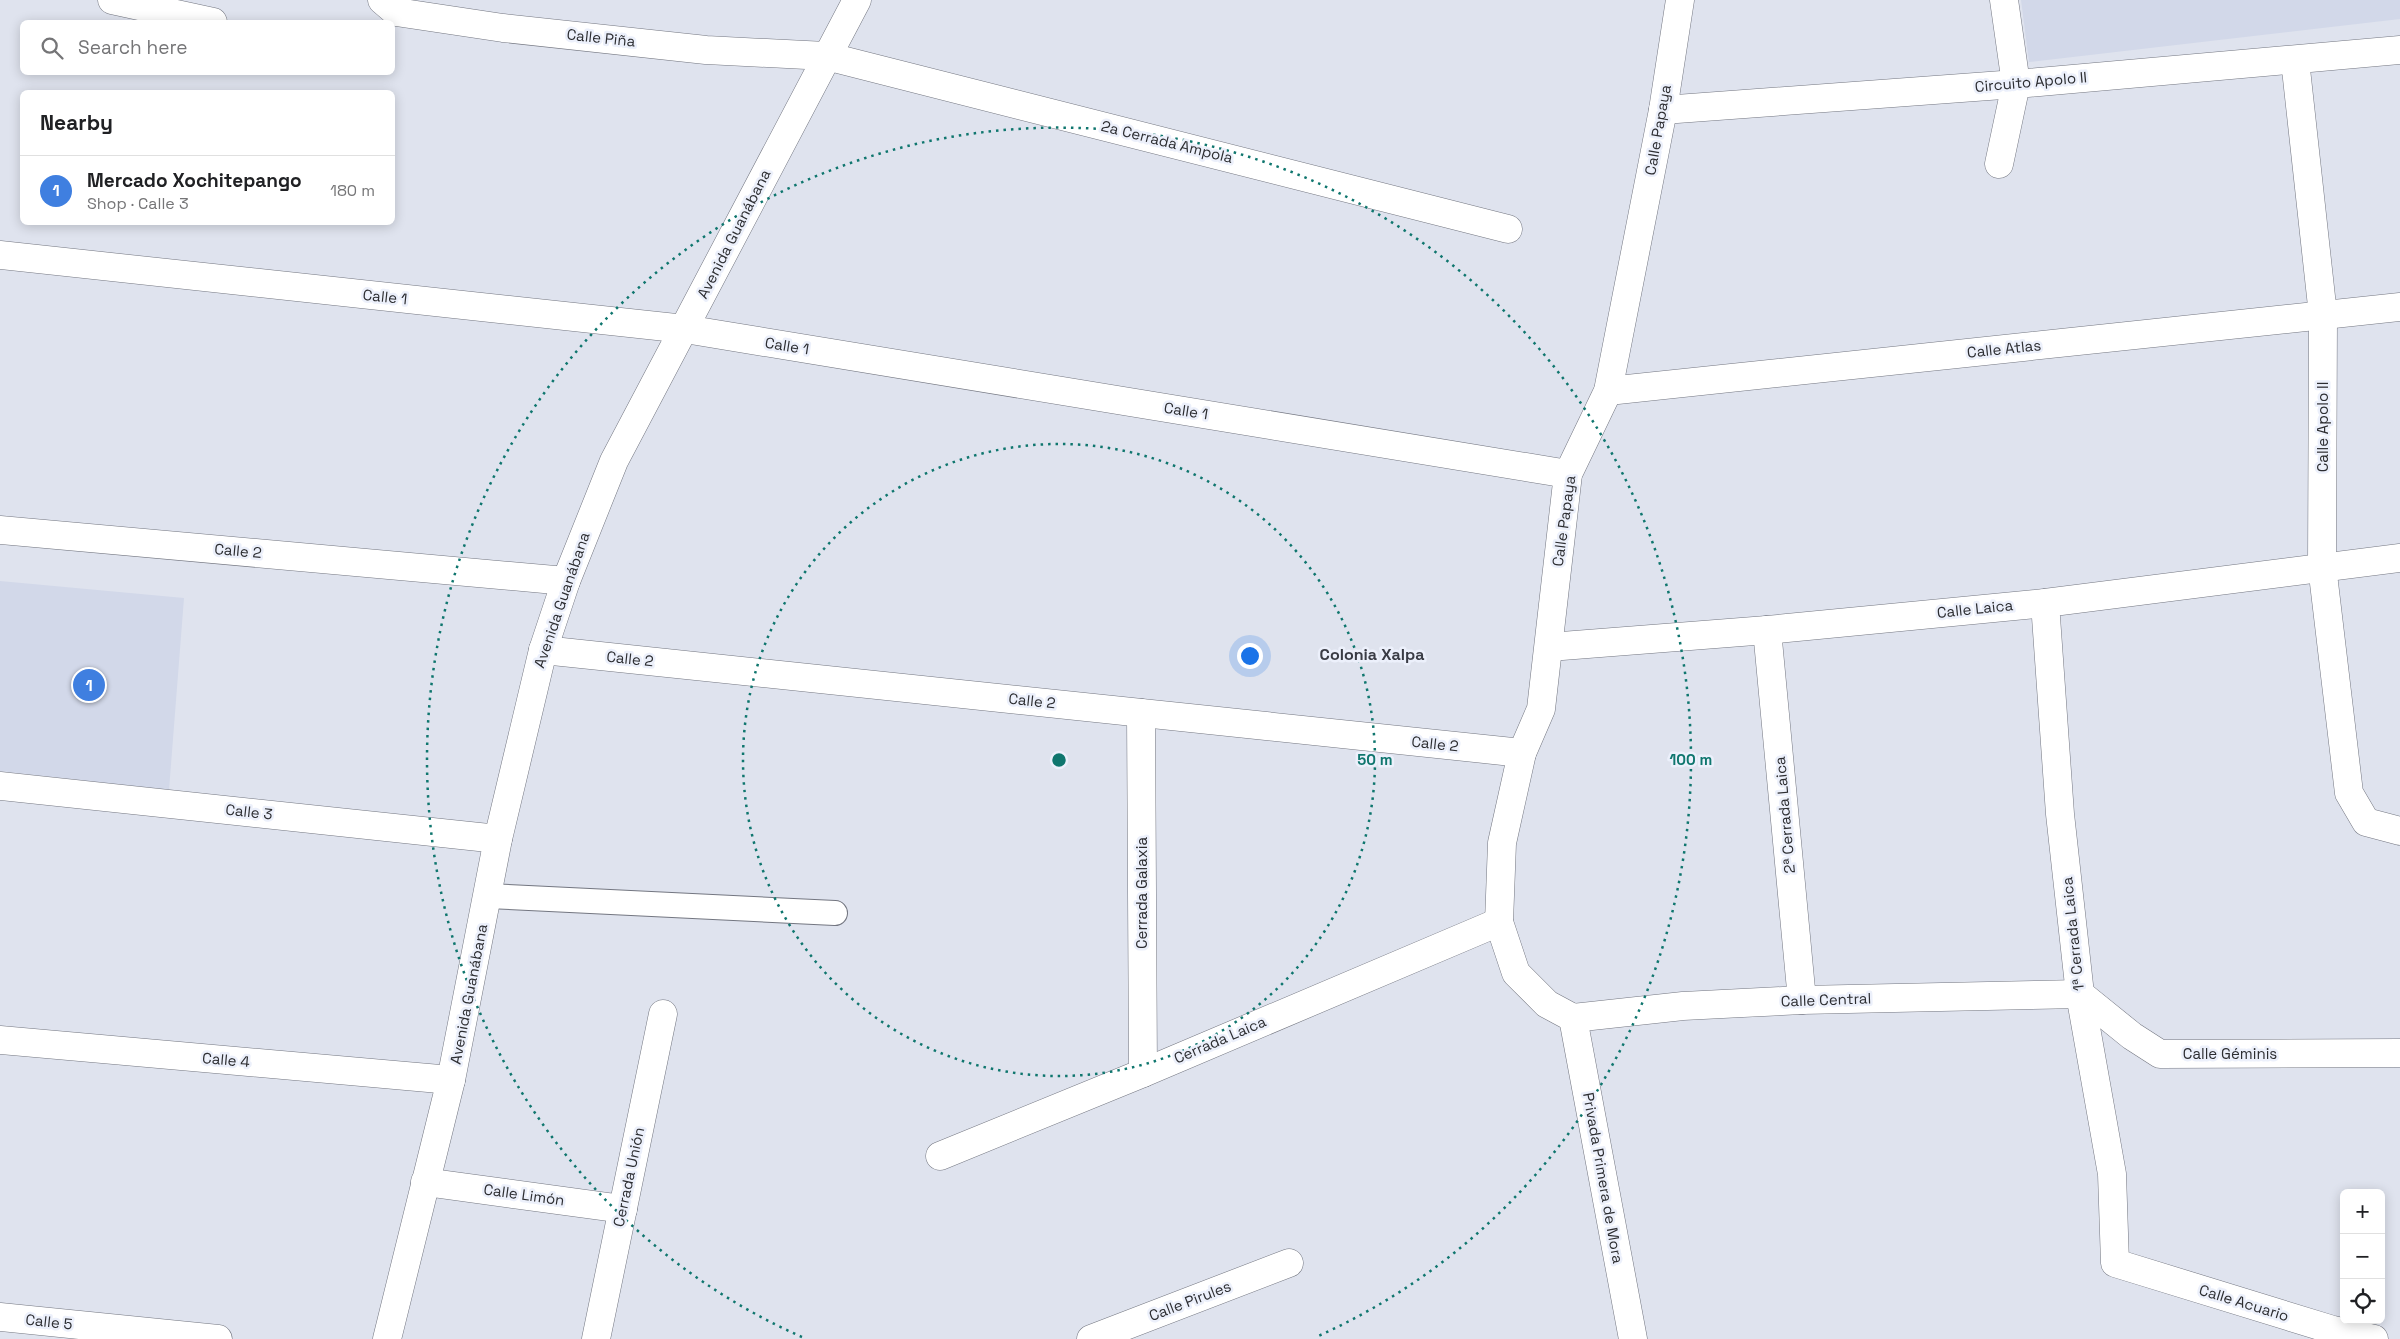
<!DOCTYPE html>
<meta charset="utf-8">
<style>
body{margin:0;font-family:"Space Grotesk",sans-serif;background:#f6f6f6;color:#202124}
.controls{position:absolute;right:15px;bottom:15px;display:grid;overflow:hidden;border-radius:8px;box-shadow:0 2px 12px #0003}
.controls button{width:45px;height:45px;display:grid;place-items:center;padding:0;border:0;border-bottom:1px solid #e0e0e0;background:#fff;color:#202124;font:25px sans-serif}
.you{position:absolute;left:1249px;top:655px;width:18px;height:18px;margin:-12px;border:4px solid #fff;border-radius:50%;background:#1a73e8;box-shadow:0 0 0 8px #1a73e833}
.badge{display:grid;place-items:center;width:32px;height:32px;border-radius:50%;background:#ea580c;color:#fff;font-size:16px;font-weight:700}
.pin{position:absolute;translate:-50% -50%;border:2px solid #fff;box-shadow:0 1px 5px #0006}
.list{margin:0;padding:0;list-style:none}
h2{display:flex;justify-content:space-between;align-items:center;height:65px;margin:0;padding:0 20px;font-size:21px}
h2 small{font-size:16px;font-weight:400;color:#757577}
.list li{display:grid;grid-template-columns:32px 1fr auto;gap:15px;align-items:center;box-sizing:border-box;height:70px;padding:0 20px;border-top:1px solid #e0e0e0}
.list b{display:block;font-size:19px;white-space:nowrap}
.list p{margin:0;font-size:16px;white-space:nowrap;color:#757577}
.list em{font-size:16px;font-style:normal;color:#757577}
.icon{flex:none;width:28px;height:28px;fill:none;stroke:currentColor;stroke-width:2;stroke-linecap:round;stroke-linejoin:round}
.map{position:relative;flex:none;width:2400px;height:1339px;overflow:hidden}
.search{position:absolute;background:#fff;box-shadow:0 2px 12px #0003;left:20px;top:20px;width:375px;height:55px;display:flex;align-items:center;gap:12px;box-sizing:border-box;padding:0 18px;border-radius:8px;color:#757577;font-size:19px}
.panel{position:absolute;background:#fff;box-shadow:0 2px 12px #0003;left:20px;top:90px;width:375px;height:135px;border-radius:8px}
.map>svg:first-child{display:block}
.built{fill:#d2d8e9}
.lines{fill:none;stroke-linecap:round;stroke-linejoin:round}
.service-casing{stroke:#737680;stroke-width:26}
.minor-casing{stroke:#737680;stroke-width:29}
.tertiary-casing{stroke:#737680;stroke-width:29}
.service{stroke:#fff;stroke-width:24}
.minor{stroke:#fff;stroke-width:28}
.tertiary{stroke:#fff;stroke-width:28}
.ring{fill:none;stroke:#0f766e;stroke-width:2.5;stroke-dasharray:2.5 5}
.labels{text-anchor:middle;stroke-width:5;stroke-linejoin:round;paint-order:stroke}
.street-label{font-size:15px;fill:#2c2d31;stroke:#ecf0fb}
.neighbourhood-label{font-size:16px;font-weight:bold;fill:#3a3c45;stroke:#ecf0fb}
.centre{fill:#0f766e;stroke:#ecf0fb;stroke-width:2.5}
.ring-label{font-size:15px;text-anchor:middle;font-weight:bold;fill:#0f766e;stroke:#ecf0fb;stroke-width:5;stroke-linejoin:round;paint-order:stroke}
</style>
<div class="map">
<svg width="2400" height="1339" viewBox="0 0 2400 1339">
<rect width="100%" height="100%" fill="#dfe3ee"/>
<g class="built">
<polygon points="2021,0 2400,0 2400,19 2029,62"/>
<polygon points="0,581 184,598 169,790 0,771"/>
</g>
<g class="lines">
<defs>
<polyline id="service" points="488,896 835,913"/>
<g id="minor">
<polyline points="112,0 213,22"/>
<polyline points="382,0 396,12 503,28 706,50 826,56 1508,229"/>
<polyline points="2295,60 2323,315 2322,566 2349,793 2366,822 2400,831"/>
<polyline points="1663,110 2016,84 2400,50"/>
<polyline points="1999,164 2016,84 2004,0"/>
<polyline points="0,255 685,329 1568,474"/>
<polyline points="1608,391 2400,307"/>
<polyline points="0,530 566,581"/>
<polyline points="2045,603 2060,814 2080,994 2112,1174 2115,1263 2333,1330 2374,1339"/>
<polyline points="1767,630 1802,1000"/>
<polyline points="1549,647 1767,630 2045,603 2400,558"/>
<polyline points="543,650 1522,753"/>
<polyline points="1141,713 1143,1073"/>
<polyline points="0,786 498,839"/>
<polyline points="1573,1018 1547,1004 1516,973 1499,922 1502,843 1522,753 1541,709 1568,474 1608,391 1663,110 1680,0"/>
<polyline points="1573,1018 1683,1006 1802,1000 2080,994 2132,1036 2160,1054 2400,1053"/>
<polyline points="1573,1018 1633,1339"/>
<polyline points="0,1040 451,1080"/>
<polyline points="940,1156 1143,1073 1499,922"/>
<polyline points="425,1182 623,1209"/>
<polyline points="0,1317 218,1339"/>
<polyline points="596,1339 663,1014"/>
<polyline points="1091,1339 1289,1263"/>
</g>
<polyline id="tertiary" points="387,1339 451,1080 498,839 543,650 566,581 614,461 857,0"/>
</defs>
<use href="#service" class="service-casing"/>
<use href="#minor" class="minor-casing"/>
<use href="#tertiary" class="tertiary-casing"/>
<use href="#service" class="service"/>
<use href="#minor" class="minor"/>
<use href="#tertiary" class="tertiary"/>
</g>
<g class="ring">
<circle cx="1059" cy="760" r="316"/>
<path d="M802 1337A632 632 0 1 1 1316 1337"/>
</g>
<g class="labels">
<g class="street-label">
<text transform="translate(601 38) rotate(6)" y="5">Calle Piña</text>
<text transform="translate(2031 82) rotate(-5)" y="5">Circuito Apolo II</text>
<text transform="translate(1658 130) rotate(-80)" y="5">Calle Papaya</text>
<text transform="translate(1167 142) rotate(14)" y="5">2a Cerrada Ampola</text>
<text transform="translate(734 234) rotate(-63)" y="5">Avenida Guanábana</text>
<text transform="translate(385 297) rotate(6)" y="5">Calle 1</text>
<text transform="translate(787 346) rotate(9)" y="5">Calle 1</text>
<text transform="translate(2004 349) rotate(-6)" y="5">Calle Atlas</text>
<text transform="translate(1186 411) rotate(9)" y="5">Calle 1</text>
<text transform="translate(2323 427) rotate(-90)" y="5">Calle Apolo II</text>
<text transform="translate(1564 521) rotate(-82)" y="5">Calle Papaya</text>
<text transform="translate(238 551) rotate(5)" y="5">Calle 2</text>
<text transform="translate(562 600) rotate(-71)" y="5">Avenida Guanábana</text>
<text transform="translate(1975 609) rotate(-6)" y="5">Calle Laica</text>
<text transform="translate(630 659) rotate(6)" y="5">Calle 2</text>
<text transform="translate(1032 701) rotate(6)" y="5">Calle 2</text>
<text transform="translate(1435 744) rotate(6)" y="5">Calle 2</text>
<text transform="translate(249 812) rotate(6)" y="5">Calle 3</text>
<text transform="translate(1785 815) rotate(-95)" y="5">2ª Cerrada Laica</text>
<text transform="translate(1142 893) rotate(-90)" y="5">Cerrada Galaxia</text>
<text transform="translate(2073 934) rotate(-96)" y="5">1ª Cerrada Laica</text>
<text transform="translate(469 994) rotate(-79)" y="5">Avenida Guanábana</text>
<text transform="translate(1826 1000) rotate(-2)" y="5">Calle Central</text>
<text transform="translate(1220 1040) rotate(-23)" y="5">Cerrada Laica</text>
<text x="2230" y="1059">Calle Géminis</text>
<text transform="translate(226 1060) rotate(5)" y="5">Calle 4</text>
<text transform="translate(629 1177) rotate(-78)" y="5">Cerrada Unión</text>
<text transform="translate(1603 1178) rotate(80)" y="5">Privada Primera de Mora</text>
<text transform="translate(524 1195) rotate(8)" y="5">Calle Limón</text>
<text transform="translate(1190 1301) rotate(-21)" y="5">Calle Pirules</text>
<text transform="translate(2244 1303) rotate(17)" y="5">Calle Acuario</text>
<text transform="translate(49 1322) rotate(6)" y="5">Calle 5</text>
</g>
<g class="neighbourhood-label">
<text x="1372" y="660">Colonia Xalpa</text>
</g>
</g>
<circle cx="1059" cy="760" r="8" class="centre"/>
<g class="ring-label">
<text x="1375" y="765">50 m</text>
<text x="1691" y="765">100 m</text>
</g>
</svg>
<div class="controls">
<button>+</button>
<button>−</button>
<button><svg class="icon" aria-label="locate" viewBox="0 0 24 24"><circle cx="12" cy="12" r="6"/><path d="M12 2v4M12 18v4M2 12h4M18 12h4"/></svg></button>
</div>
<div class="you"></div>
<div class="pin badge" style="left:89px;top:685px;background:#3f7fe0">1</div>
<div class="search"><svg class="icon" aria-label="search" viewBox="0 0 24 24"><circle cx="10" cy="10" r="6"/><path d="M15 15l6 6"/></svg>Search here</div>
<section class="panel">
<h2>Nearby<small></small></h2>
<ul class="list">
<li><span class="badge" style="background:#3f7fe0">1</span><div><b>Mercado Xochitepango</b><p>Shop · Calle 3</p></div><em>180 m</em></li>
</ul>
</section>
</div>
